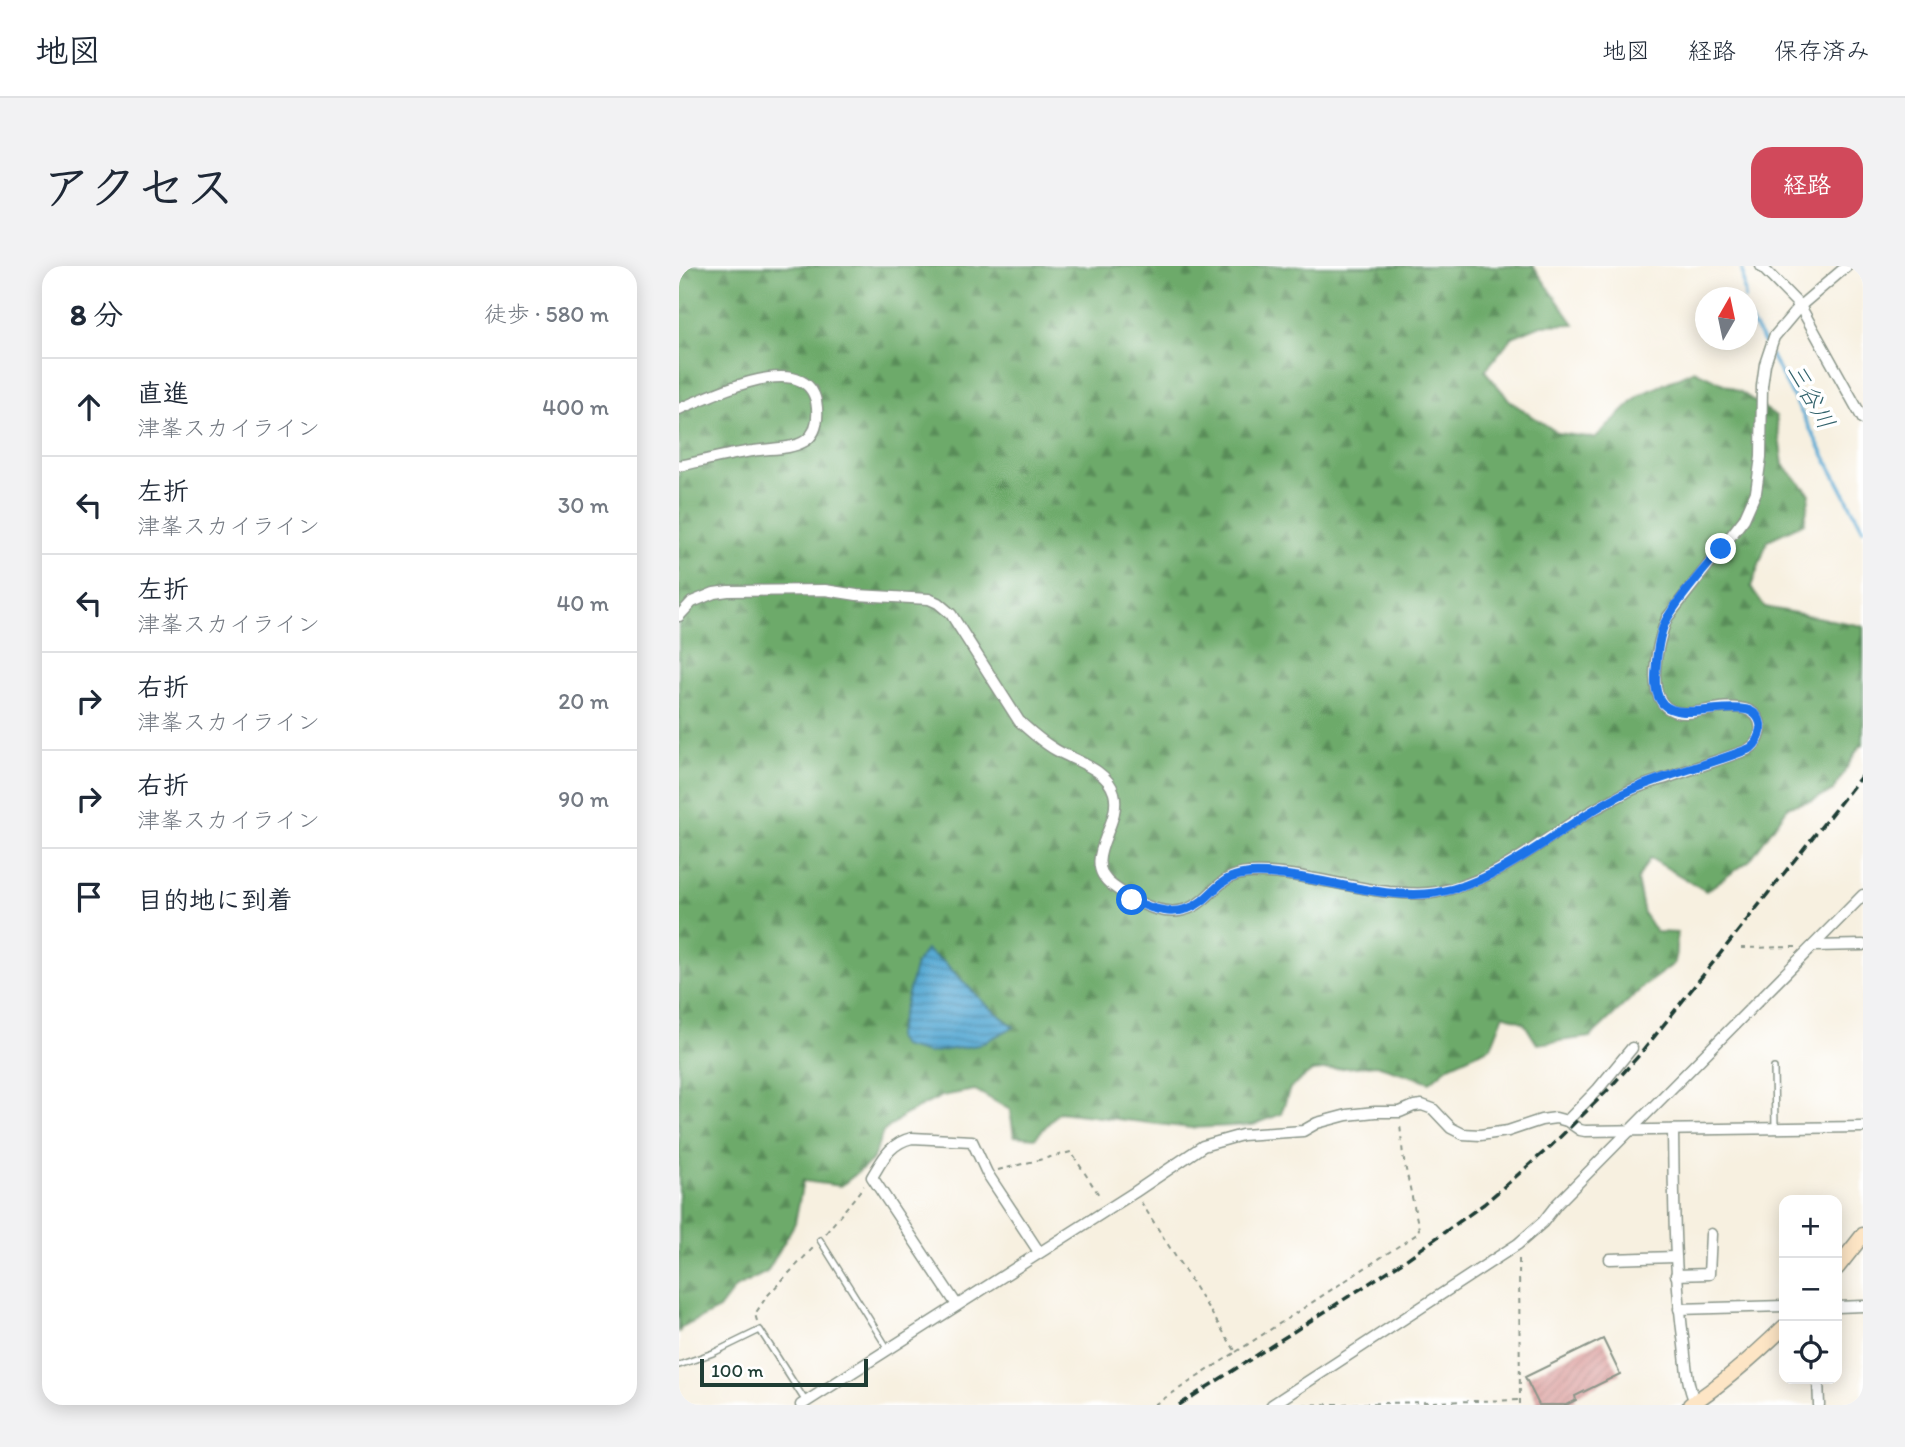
<!DOCTYPE html>
<html lang="ja">
<meta charset="utf-8">
<style>
body{margin:0;font-family:Itim,"Klee One",sans-serif;background:#f2f2f3;color:#1f2937}
.controls{position:absolute;right:21px;bottom:21px;display:grid;overflow:hidden;border-radius:14px;box-shadow:0 4px 18px #0003}
.controls button{width:63px;height:63px;display:grid;place-items:center;padding:0;border:0;border-bottom:2px solid #e0e1e3;background:#fff;color:#1f2937;font:35px sans-serif}
.compass{position:absolute;left:1016px;top:21px;width:63px;height:63px;border-radius:50%;background:#fff;box-shadow:0 4px 18px #0003;rotate:9deg}
.scale{position:absolute;left:21px;bottom:18px;width:168px;box-sizing:border-box;padding-left:7px;border:4px solid #1f3d34;border-top:0;font-size:19px;line-height:24px;white-space:nowrap;color:#1f3d34;-webkit-text-stroke:5px #fff;paint-order:stroke}
.stop{position:absolute;width:21px;height:21px;margin:-16px;border:5px solid #1a73e8;border-radius:50%;background:#fff}
.stop.end{background:#1a73e8;border-color:#fff;box-shadow:0 2px 7px #0008}
.list{margin:0;padding:0;list-style:none}
h2{display:flex;justify-content:space-between;align-items:center;height:91px;margin:0;padding:0 28px;font-size:30px}
h2 small{font-size:23px;font-weight:400;color:#747a83}
.list li{display:grid;grid-template-columns:46px 1fr auto;gap:21px;align-items:center;box-sizing:border-box;height:98px;padding:0 28px;border-top:2px solid #e0e1e3}
.list b{display:block;font-size:26px;white-space:nowrap}
.list p{margin:0;font-size:23px;white-space:nowrap;color:#747a83}
.list em{font-size:23px;font-style:normal;color:#747a83}
.icon{flex:none;width:38px;height:38px;fill:none;stroke:currentColor;stroke-width:2;stroke-linecap:round;stroke-linejoin:round}
.map{position:relative;flex:none;width:1184px;height:1139px;overflow:hidden;border-radius:21px}
header{display:flex;align-items:center;gap:42px;box-sizing:border-box;height:98px;padding:0 35px;background:#fff;border-bottom:2px solid #e0e1e3}
header strong{font-size:33px}
nav{display:flex;gap:38px;margin-inline-start:auto;font-size:24px}
.intro{display:flex;align-items:center;justify-content:space-between;box-sizing:border-box;height:168px;padding:0 42px}
h1{margin:0;font-size:49px}
.button{padding:18px 32px;border-radius:21px;background:#d1495b;color:#fff;font-size:24px;font-weight:700}
main{display:flex;gap:42px;padding:0 42px}
aside{flex:1;background:#fff;border-radius:21px;box-shadow:0 4px 18px #0003}
.map>svg:first-child{display:block}
.forest{fill:url(#forest-firs);stroke:#46744f;stroke-width:2;fill-rule:evenodd}
.water{fill:url(#water-rules);stroke:#3c7484;stroke-width:2}
.lines{fill:none;stroke-linecap:round;stroke-linejoin:round}
.stream{stroke:#59aad4;stroke-width:3.5}
.building{fill:url(#building-hatch)}
.lane-casing{stroke:#8b968a;stroke-width:8}
.street-casing{stroke:#8b968a;stroke-width:13}
.secondary-casing{stroke:#8b968a;stroke-width:17}
.path{stroke:#8b968a;stroke-width:2;stroke-dasharray:5 5;stroke-linecap:butt}
.lane{stroke:#fff;stroke-width:5}
.street{stroke:#fff;stroke-width:10}
.secondary{stroke:#fde5c5;stroke-width:14}
.rail{stroke:#1f3d34;stroke-width:3.5;stroke-dasharray:10 5;stroke-linecap:butt}
.route{stroke:#1a73e8;stroke-width:9}
.labels{text-anchor:middle;stroke-width:7;stroke-linejoin:round;paint-order:stroke}
.water-label{font-size:24px;font-style:italic;fill:#33636c;stroke:#fff}
</style>
<header>
<strong>地図</strong>
<nav><a>地図</a><a>経路</a><a>保存済み</a></nav>
</header>
<div class="intro"><h1>アクセス</h1><a class="button">経路</a></div>
<main>
<aside>
<h2>8 分<small>徒歩 · 580 m</small></h2>
<ul class="list">
<li><svg class="icon" aria-label="ahead" viewBox="0 0 24 24"><path d="M12 20V5M6 11l6-6 6 6"/></svg><div><b>直進</b><p>津峯スカイライン</p></div><em>400 m</em></li>
<li><svg class="icon" aria-label="left" viewBox="0 0 24 24"><path d="M17 20v-9H6M10 6l-5 5 5 5"/></svg><div><b>左折</b><p>津峯スカイライン</p></div><em>30 m</em></li>
<li><svg class="icon" aria-label="left" viewBox="0 0 24 24"><path d="M17 20v-9H6M10 6l-5 5 5 5"/></svg><div><b>左折</b><p>津峯スカイライン</p></div><em>40 m</em></li>
<li><svg class="icon" aria-label="right" viewBox="0 0 24 24"><path d="M7 20v-9h11M14 6l5 5-5 5"/></svg><div><b>右折</b><p>津峯スカイライン</p></div><em>20 m</em></li>
<li><svg class="icon" aria-label="right" viewBox="0 0 24 24"><path d="M7 20v-9h11M14 6l5 5-5 5"/></svg><div><b>右折</b><p>津峯スカイライン</p></div><em>90 m</em></li>
<li><svg class="icon" aria-label="arrive" viewBox="0 0 24 24"><path d="M6 21V4h12l-3 4 3 4H6"/></svg><div><b>目的地に到着</b></div></li>
</ul>
</aside>
<div class="map">
<svg width="1184" height="1139" viewBox="0 0 1184 1139">
<defs>
<pattern id="forest-firs" width="22" height="20" patternUnits="userSpaceOnUse" patternTransform="scale(1.75)"><rect width="22" height="20" fill="#6daa6a"/><path d="M5 1l3.5 6h-7zM16 11l3.5 6h-7z" fill="#598c58"/></pattern>
<pattern id="water-rules" width="6" height="5" patternUnits="userSpaceOnUse" patternTransform="scale(1.75)"><rect width="6" height="5" fill="#59aad4"/><path d="M0 2.5h6" fill="none" stroke="#498cad"/></pattern>
<pattern id="building-hatch" width="6" height="6" patternUnits="userSpaceOnUse" patternTransform="scale(1.75)"><rect width="6" height="6" fill="#d7918f"/><path d="M-1 1l2-2M0 6l6-6M5 7l2-2" fill="none" stroke="#ae7876"/></pattern>
</defs>
<rect width="100%" height="100%" fill="#fff"/>
<filter id="ink" filterUnits="userSpaceOnUse"><feTurbulence type="fractalNoise" baseFrequency=".0143" numOctaves="2"/><feDisplacementMap in="SourceGraphic" scale="14" xChannelSelector="R" yChannelSelector="G"/><feConvolveMatrix kernelMatrix="1 2 1 2 8 2 1 2 1" color-interpolation-filters="sRGB"/></filter>
<filter id="wash" filterUnits="userSpaceOnUse"><feTurbulence type="fractalNoise" baseFrequency=".00686" numOctaves="4" result="noise"/><feDisplacementMap in="SourceGraphic" scale="28" xChannelSelector="R" yChannelSelector="G"/><feGaussianBlur stdDeviation="1.57" result="paint"/><feColorMatrix in="noise" values="0 0 0 0 0 0 0 0 0 0 0 0 0 0 0 0 0 1.4 0 .05"/><feComposite in="paint" operator="in"/></filter>
<g filter="url(#wash)">
<rect width="100%" height="100%" fill="#f7f0e0"/>
<path class="forest" d="M0 0H854L895 58 862 59 833 71 806 105 832 136 879 167 916 172 961 129 1015 104 1062 126 1097 150 1104 199 1131 228 1125 257 1089 274 1072 321 1086 341 1184 360V479L1180 481 1154 525 1134 534 1110 540 1071 594 1027 625 971 592 958 614 965 648 977 666 998 667 996 697 966 719 911 771 858 778 845 757 825 748 812 781 770 800 751 816 697 799 633 805 611 822 602 848 574 859 512 862 380 846 356 872 335 870 331 844 296 824 263 830 225 849 204 866 193 895 162 920 124 915 116 957 88 1006 56 1022 40 1043 2 1062 0 1067ZM266 697 306 738 335 760 237 698Z"/>
<polygon class="water" points="247,684 266,697 306,738 335,761 299,779 249,787 223,780 217,772 237,698"/>
<g class="lines">
<g class="stream">
<polyline points="1063,0 1066,32"/>
<polyline points="1069,51 1089,82"/>
<polyline points="1092,89 1184,263"/>
</g>
</g>
<g id="blocks">
<polygon class="building" points="924,1073 941,1108 896,1130 897,1134 887,1139 860,1139 846,1111"/>
</g>
</g>
<g filter="url(#ink)">
<use href="#blocks" fill-opacity="0" stroke="#8b968a" stroke-width="2"/>
<g class="lines">
<defs>
<g id="lane">
<polyline points="1095,802 1096,862"/>
<polyline points="141,974 209,1083"/>
<polyline points="0,1099 34,1087 81,1064 127,1136"/>
</g>
<g id="street">
<polyline points="1082,0 1121,40 1184,153"/>
<path d="M0 143C30 131 133 78 138 142 139 154 137 168 126 175 111 184 90 182 74 185 49 188 24 195 0 200"/>
<path d="M0 350 13 336 35 327 49 325 146 324 178 329 250 333 259 337 272 348 340 455C352 466 363 476 377 484 396 495 428 503 435 527 444 560 399 594 434 620 460 639 496 659 525 633 540 620 546 609 569 607 611 604 667 621 710 626 726 627 742 629 758 626 817 615 853 581 902 551 917 542 933 534 948 526 962 519 978 515 993 510 1018 501 1043 493 1068 484 1086 475 1087 449 1066 443 1047 438 1026 446 1007 447 960 448 978 377 988 352L1065 253 1077 226 1082 191 1083 120 1086 98 1095 71 1121 40 1168 0"/>
<polyline points="1134,680 1184,679"/>
<polyline points="888,855 919,823 953,782"/>
<path d="M994 864C995 936 995 1007 1005 1079 1007 1098 1008 1119 1016 1136"/>
<polyline points="931,993 996,991"/>
<polyline points="997,1009 1030,1008 1032,968"/>
<path d="M278 1039 193 911C204 893 211 877 233 872L293 875 308 907 360 986"/>
<polyline points="1158,1041 1184,1040"/>
<polyline points="1000,1043 1105,1040"/>
<polyline points="1139,1113 1140,1139"/>
<polyline points="122,1139 456,926 524,880 563,869 624,865 638,857 668,849 696,846 721,846 735,840 743,839 754,843 772,862 784,868 801,869 829,865 862,854 877,852 888,855 901,864 906,865 1184,861"/>
<polyline points="593,1139 839,978 864,956 878,938 1184,629"/>
</g>
<g id="secondary">
<polyline points="1158,1002 1184,969"/>
<path d="M1011 1139C1045 1117 1076 1089 1105 1061"/>
</g>
</defs>
<use href="#lane" class="lane-casing"/>
<use href="#street" class="street-casing"/>
<use href="#secondary" class="secondary-casing"/>
<g class="path">
<polyline points="1062,682 1117,681"/>
<polyline points="319,904 392,886 422,932"/>
<polyline points="462,936 557,1086 475,1139"/>
<polyline points="147,967 185,920"/>
<polyline points="840,993 841,1139"/>
<polyline points="78,1055 76,1048 88,1030 134,982"/>
<polyline points="557,1086 738,968 740,963 724,890 721,858"/>
<polyline points="614,1139 841,1134"/>
</g>
<use href="#lane" class="lane"/>
<use href="#street" class="street"/>
<use href="#secondary" class="secondary"/>
<polyline class="rail" points="500,1139 725,995 805,938 872,880 927,826 963,786 1184,508"/>
</g>
</g>
<g class="lines" filter="url(#ink)">
<path class="route" d="M453 634C476 645 501 652 523 635 540 621 543 611 567 608 579 606 592 608 604 609 651 614 709 634 756 627 831 615 885 554 952 524 991 507 1033 498 1072 482 1078 477 1081 472 1082 464 1083 420 1006 461 984 438 975 428 976 414 977 402 978 386 980 365 989 351 1004 326 1024 305 1042 283"/>
</g>
<g class="labels">
<g class="water-label">
<text transform="translate(1132 130) rotate(61)" y="8">三谷川</text>
</g>
</g>
</svg>
<div class="controls">
<button>+</button>
<button>−</button>
<button><svg class="icon" aria-label="locate" viewBox="0 0 24 24"><circle cx="12" cy="12" r="6"/><path d="M12 2v4M12 18v4M2 12h4M18 12h4"/></svg></button>
</div>
<svg class="compass" viewBox="-18 -18 36 36"><path d="M0-13l5 13h-10z" fill="#e53935"/><path d="M0 13l5-13h-10z" fill="#747a83"/></svg>
<div class="scale">100 m</div>
<div class="stop" style="left:453px;top:634px"></div>
<div class="stop end" style="left:1042px;top:283px"></div>
</div>
</main>
